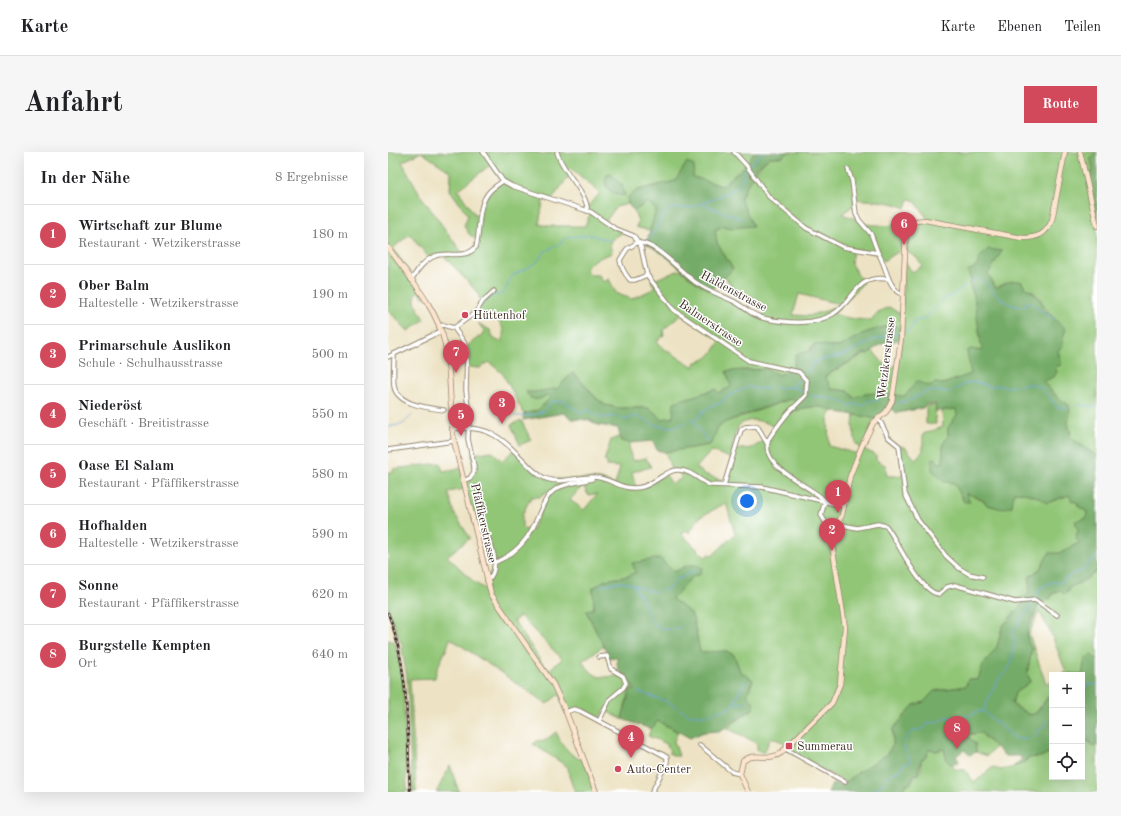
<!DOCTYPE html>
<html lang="de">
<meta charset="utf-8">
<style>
body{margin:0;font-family:"Old Standard TT",serif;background:#f6f6f6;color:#202124}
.controls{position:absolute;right:12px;bottom:12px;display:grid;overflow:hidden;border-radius:0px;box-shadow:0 4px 16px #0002}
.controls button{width:36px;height:36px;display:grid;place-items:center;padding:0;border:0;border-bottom:1px solid #e0e0e0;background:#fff;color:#202124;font:20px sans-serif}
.you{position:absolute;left:359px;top:349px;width:14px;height:14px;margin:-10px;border:3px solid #fff;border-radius:50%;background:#1a73e8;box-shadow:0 0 0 6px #1a73e833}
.badge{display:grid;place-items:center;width:26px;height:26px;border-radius:50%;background:#d1495b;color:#fff;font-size:13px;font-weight:700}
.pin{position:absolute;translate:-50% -33px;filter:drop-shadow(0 1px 2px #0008)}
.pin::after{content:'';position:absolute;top:21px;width:14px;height:12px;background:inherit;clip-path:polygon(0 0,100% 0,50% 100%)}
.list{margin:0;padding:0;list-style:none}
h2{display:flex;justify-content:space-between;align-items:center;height:52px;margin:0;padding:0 16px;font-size:17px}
h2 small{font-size:13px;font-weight:400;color:#757577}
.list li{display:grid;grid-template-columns:26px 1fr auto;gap:12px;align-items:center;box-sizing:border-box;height:60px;padding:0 16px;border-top:1px solid #e0e0e0}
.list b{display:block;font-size:15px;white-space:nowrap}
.list p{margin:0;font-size:13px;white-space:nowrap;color:#757577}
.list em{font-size:13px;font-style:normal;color:#757577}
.icon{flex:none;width:22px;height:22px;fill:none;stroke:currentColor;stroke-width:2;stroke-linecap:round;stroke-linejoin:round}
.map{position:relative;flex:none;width:709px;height:640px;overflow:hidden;border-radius:0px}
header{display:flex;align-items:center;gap:24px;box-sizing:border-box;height:56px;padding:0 20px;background:#fff;border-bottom:1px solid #e0e0e0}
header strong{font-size:19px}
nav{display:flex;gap:22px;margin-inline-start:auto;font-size:14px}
.intro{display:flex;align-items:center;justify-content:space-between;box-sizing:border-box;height:96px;padding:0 24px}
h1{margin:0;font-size:28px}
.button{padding:10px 18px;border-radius:0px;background:#d1495b;color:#fff;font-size:14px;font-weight:700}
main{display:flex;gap:24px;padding:0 24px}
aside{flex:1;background:#fff;border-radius:0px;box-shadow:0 4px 16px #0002}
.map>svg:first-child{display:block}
.green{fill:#92c677;stroke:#66784a;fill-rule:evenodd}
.forest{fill:#75ab68;stroke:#586a43}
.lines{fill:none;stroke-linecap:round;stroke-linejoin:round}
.stream{stroke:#6da3da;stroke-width:1}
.street-casing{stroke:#948671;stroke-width:5.5}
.secondary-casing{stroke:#948671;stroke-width:6}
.street{stroke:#fff;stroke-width:3.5}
.secondary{stroke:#fce5cf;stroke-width:4.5}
.rail-casing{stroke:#3b2a1e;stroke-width:2.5}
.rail{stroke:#fff;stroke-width:1;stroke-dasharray:3;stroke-linecap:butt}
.poi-dot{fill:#d1495b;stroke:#fff;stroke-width:1.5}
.labels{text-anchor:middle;stroke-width:3;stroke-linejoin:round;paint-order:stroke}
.street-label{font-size:12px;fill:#3b2a1e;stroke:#fff}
.poi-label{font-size:12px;fill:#3b2a1e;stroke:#fff;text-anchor:start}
</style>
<header>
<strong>Karte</strong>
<nav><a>Karte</a><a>Ebenen</a><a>Teilen</a></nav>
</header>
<div class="intro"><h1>Anfahrt</h1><a class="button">Route</a></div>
<main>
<aside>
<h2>In der Nähe<small>8 Ergebnisse</small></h2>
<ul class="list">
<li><span class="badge">1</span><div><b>Wirtschaft zur Blume</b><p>Restaurant · Wetzikerstrasse</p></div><em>180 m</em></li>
<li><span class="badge">2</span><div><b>Ober Balm</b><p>Haltestelle · Wetzikerstrasse</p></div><em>190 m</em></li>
<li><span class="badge">3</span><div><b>Primarschule Auslikon</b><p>Schule · Schulhausstrasse</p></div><em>500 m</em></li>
<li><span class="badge">4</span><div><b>Niederöst</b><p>Geschäft · Breitistrasse</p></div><em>550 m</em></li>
<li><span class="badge">5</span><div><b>Oase El Salam</b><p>Restaurant · Pfäffikerstrasse</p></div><em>580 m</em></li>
<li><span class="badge">6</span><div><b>Hofhalden</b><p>Haltestelle · Wetzikerstrasse</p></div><em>590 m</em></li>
<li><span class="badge">7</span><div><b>Sonne</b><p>Restaurant · Pfäffikerstrasse</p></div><em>620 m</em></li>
<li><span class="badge">8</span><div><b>Burgstelle Kempten</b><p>Ort</p></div><em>640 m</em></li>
</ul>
</aside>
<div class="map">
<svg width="709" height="640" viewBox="0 0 709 640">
<rect width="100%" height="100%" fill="#fff"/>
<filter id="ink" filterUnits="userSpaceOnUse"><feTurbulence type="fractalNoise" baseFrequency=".025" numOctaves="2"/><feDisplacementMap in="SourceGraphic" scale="8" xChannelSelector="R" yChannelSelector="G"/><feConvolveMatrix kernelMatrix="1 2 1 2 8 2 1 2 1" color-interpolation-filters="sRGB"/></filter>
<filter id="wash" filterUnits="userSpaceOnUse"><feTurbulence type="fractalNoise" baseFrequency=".012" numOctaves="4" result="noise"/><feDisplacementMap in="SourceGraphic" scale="16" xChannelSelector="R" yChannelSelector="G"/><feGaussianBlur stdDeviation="0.9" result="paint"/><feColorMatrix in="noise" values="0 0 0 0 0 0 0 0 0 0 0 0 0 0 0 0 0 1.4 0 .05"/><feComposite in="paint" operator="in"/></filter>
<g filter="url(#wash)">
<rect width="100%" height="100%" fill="#ede3c4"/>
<g class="green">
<path d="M0 0H150L151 2 175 0 180 2 182 0H366L358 13 334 34 305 25 250 38 240 45V52L228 55 217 70 235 80 223 88 222 93 224 101 209 107 199 114 198 118 203 123H211L215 130 221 127 228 141 244 147 267 136 263 129 292 118 309 131 373 166 377 159 371 149 362 143 357 145 351 144 337 125 345 117 329 91 327 78 335 74 345 76C352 46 358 26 382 5H394L401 0H707L703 7 705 17 699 32 709 74V304L683 286 680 270 682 262 672 247 655 230 673 209 670 199 675 193 673 173C666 168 659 159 655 152 649 138 633 133 620 130L609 137 600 122 589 114 580 119 583 129 581 132 586 143 594 199 583 197V222L555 232 547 231 517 244 466 246 460 239 443 237 437 224 484 198 496 212 509 215 513 187 476 181 451 195 426 192 405 217 390 223 379 217 339 219 344 235 285 265 274 267 261 256H232L217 253 208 246 185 220 169 237C158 237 150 241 139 240L142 246 152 247 160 242 163 245 150 258 136 262 115 222 101 210 92 216 80 215 78 195 97 180 90 171 102 178 106 187 113 190C118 179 114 174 108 165L99 168 88 160 95 149 91 146 90 141 55 103 42 107 22 82 5 96 38 144 36 146 30 139C22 149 32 158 36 168L20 179 0 158ZM33 0 63 20 62 38 80 63 76 74 81 82 90 89 85 99 75 102 33 44 14 10ZM102 13 114 29C99 41 93 50 91 69L70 38ZM183 16 212 41 200 54 199 59 203 60 197 74H160L151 72 156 45 164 47 181 24 179 19ZM466 47C483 49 501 48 518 56L521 47 527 49 541 69 524 71 518 78 514 74 505 71 504 74 474 72 471 68 454 62 466 53ZM516 92V98L529 106 534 114 524 120 516 108 514 163 501 155 490 160 483 168C470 168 458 166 446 162L452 156 448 154C439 161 430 159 422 164L405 163 411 142 447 151H456L475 131 463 112 465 97 490 101 495 109 510 100ZM293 163 332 189C325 200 321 208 308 210L306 215 275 196 269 189 276 183 275 178Z"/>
<polygon points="260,50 268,58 262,79 248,75 250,69 246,59"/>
<path d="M403 247 411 250 409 259C418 254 436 253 444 259L440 267 441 294 470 302 473 296 488 303V308L497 313 499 324H515L511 294 517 295 527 307 535 299V282L555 275 554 259 569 257V263L560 276V284L555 292V311H550L544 307 566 331 576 350 578 341H581C587 346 594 347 599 353 607 349 617 342 626 340 637 338 651 344 659 351L681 343 690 351V354L699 360 698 366 688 383 692 390 673 401 661 402 652 417 642 424 641 441 636 446V450L614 475 609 495 595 513 590 528 580 527 578 534 546 539 536 550 526 553 505 577V593L498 603 457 630 398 597 401 593 383 585 376 601 369 598V591L339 576 366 556 365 549 359 543 364 528 352 519 346 503 312 500 305 466 302 460 283 447 304 425 312 422 303 412 286 420 245 411 248 420 240 424 217 428 205 436 206 456 198 459 216 494 194 509C215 538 217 517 241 527L248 538 238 549 234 567 216 558 212 566 191 555 178 560 171 542 159 552 62 486C59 501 49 511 47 526L22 527 28 640H24L19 526 14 497 15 496 0 457V320H5V317L52 311 55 319 73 316 75 328H79L86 320 84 302 104 299 114 309 126 298 146 319 160 327H213L227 333 232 315 219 314V310L216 309 223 288 231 285 233 289 242 291 241 295 244 309 258 306 263 315 244 320 248 336 278 323 284 332 294 326 289 318 284 319 277 300 322 293 330 275 338 270ZM366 268 377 270 388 276 378 291 376 289 364 296 344 298C348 280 346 270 366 268ZM323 299 345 307 337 329 316 322 308 316ZM195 333 200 343 209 342 196 358 182 348ZM77 337 87 376 95 378 108 410 99 429 101 437 99 438 87 431 59 404 82 386 66 361 60 340ZM157 340 161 343 143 379 134 376V363L143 345H152ZM338 351 347 382 324 404 321 402 317 405 294 382 298 378 301 381 312 365ZM132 464 174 507 161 518 154 511 126 469Z"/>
<polygon points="547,253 548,272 538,272 538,254"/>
<polygon points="466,262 489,267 473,296 468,292 465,275"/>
<polygon points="133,268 143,288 132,293 123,273"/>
<polygon points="709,419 709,508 694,523 683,521 674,523 678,520 663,481 651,459 641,482 658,532 664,528 664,540 648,561 642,563 624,552 627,541 643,529 639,522 644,497 640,491 639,478 645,467 651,451 672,438 690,432"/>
<polygon points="0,488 7,490 15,527 19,640 0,640"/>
<polygon points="269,569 290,580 286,589 291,604 286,604 281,601 282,598 278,595 279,592 260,584 263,577"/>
<path d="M168 580C172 589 184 609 196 607L208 640H187L181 624 180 615 145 592 151 588 155 590Z"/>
<polygon points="593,581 600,589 608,594 599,604 588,600 587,591 580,585 582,582"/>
<path d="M701 589 707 594 709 592V640H515L518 633C525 630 527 623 533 618V608L541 597 549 599 556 596 559 609 567 617 577 618 585 629 587 630 605 615 612 618 622 616 631 613 639 606 664 601V625H694V591Z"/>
<polygon points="62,613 71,640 48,640 50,637"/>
</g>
<g class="forest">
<path d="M366 0H401L394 5H382L369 16 352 46 365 74 345 76 335 74 327 78 329 91 345 117 324 138C298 127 283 103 258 92L268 58 260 50 246 59 240 52V45L250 38 287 29 299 10 306 14 305 25 334 34 358 13Z"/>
<polygon points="707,0 709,0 709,74 699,32 705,17 703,7"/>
<path d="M223 22 234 33 237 44 225 42C219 36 215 31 219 23Z"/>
<path d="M600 97 614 99 600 122 608 136C617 132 624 126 634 130L636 134 647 142 655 152 656 157 678 177 675 186V193L670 199 673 209V213L667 215 669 219 667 224 655 230 669 245 681 253 682 259 680 270 683 286 709 304V419L699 427 680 436V440L676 442 671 438 664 442 663 446 651 451C645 467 632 482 644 497L639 522 643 529 627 541 624 552 642 563 648 561 664 540V599L653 605 639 606 638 610 626 614 634 607 632 604H617L593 581 582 582 580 585 587 591 588 600 582 603 576 598 568 604 571 609 564 614 559 609 556 597 548 599 541 597 538 605 533 608 530 622 526 623 523 631 518 633 515 640 508 639 507 640H440L445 631 454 634 469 621 498 603 505 593V577L526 553 536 550 546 539 578 534 580 527 590 528 595 513 609 495 614 475 636 450V446L641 441 642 424 652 417 661 401H673L692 390 688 387 690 378 687 369 698 366 699 360 690 354V351L684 349 681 343 659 351C649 343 638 341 626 340L624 354 614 357 599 353 595 348 578 341 582 350H576L566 331 556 330 544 318V307L548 306 550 311H555V292L560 284V276L569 263 568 257 548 259V252H538L535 256 509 261 502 255 489 267 444 259C438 254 424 254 416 256 410 257 409 259 403 258L411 250 403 247 398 248 337 270 330 276 322 293 277 300 269 298 265 289 242 291 233 289 230 276 210 273 201 268 184 267 176 261 135 268 136 262 150 258 163 245 160 242C150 249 145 250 138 240 150 241 158 237 169 237L185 220 208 246 217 253 232 256H261L274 267 285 265 286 250 328 237 330 241 343 235 338 219 379 217 390 223 405 217 408 202 422 199 426 192 451 195 476 181 505 172 514 178 513 187 491 193 480 202 477 201 437 224 443 237 460 239 466 246C484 237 499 243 517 244L529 229 540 234 547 231 555 232 583 222 579 199 583 197 594 199 586 143 581 132 583 129 580 119 589 114 591 106Z"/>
<path d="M272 406 286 420C296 415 304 409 314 416L312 422 304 425 284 447 302 460 305 466 312 500 339 499 346 503 352 519 365 528 359 543 365 549 366 556 332 579 316 580 302 586 270 569 263 577 234 567 242 538H247C239 522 228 526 229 505L219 506 218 499 198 459 206 456 205 436 217 428 240 424 248 420 244 411Z"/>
<polygon points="704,503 708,507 709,506 709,592 707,594 703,593 701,589 694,591 694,523 681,523 683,521 694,523 697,506"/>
</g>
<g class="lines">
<g class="stream">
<polyline points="361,13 368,8 374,0"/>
<polyline points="315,52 353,67"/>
<path d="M255 89C265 88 269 73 274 65 276 62 280 59 283 56H302L335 43 351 34 358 17"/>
<path d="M595 128C607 141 617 156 636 154L639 150H641L666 167"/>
<polyline points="584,130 590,126"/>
<polyline points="95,152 106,143 115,142 124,124 148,111 156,100 171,92 179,85 202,83 221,88"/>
<polyline points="516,181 522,178 527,169 538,166 557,146 566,142 577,133"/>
<polyline points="419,221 426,211 431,208 453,204 485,188 509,182"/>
<polyline points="404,235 415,239"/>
<path d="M423 244C433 243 454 248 462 254L466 252 475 253 480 249 491 248"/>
<polyline points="510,251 525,247 538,239 563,240 576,232 586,230 604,235 610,233 618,235 641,232 653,235 669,255 678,256"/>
<polyline points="691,253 709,255"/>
<polyline points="683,256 685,255"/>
<path d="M127 264C141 264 158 264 163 249L171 250 175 248 192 261 201 258 213 266 227 264 239 268C250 260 256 268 265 272 269 274 279 275 284 275 295 274 301 268 311 265L314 260 326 252H331L342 243 360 235 368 237 404 235 413 226"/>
<path d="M304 267C309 276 315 281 320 290"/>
<polyline points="0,275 15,272 24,263"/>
<path d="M246 433 249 441 253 443C256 450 258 460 262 467 268 477 284 481 294 474"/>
<polyline points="212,434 230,430 240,431 255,437 267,440"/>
<path d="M273 439C281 437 285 435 288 427L296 425 301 420H308"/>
<polyline points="649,446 651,437 663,430 672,431 684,422 695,419 700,411 709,405"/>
<polyline points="694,538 700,533 709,532"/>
<polyline points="251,540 280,550 302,563 320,563 329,559 339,558 346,551 357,551"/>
<polyline points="346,550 357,529"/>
<path d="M595 559C600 548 605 535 612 525 614 522 617 521 619 519 627 508 623 498 628 489L624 482 626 478 645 451"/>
<path d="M482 640C496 632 493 635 503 621L512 619 514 613 522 610C522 604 517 600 516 595 514 584 526 577 535 577L541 571 550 570 559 565 573 567 588 560 595 559 628 587 647 585 651 578 664 567"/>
</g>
</g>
</g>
<g filter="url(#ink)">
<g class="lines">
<defs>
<g id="street">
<path d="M95 0 115 29 124 34 203 60 226 76 246 84 253 95 259 123 286 158 361 209 411 220 419 229 418 243C414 248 408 253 403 258 396 265 390 274 384 282 363 310 418 332 434 346L437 349 433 363 438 371 446 378"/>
<path d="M169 0C173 18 202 44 199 59"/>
<path d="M346 0 358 13 381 45 418 76 455 95 490 101C499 114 499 137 515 142"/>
<polyline points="460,17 464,29 468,62 471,68 483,82 490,101"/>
<path d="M250 90 239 97 232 108C233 116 237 122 242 128H247L259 123"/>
<path d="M251 91C267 90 293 120 307 130 318 138 333 143 345 149 357 155 365 165 379 167 399 171 427 173 445 162 467 149 467 122 500 127"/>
<path d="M23 128C29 119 36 108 47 104 61 99 77 108 88 95 93 77 88 54 102 39 106 35 111 32 115 29"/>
<polyline points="51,175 55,173 66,176 88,160 95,149 106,139"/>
<polyline points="66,176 76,190 79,199 78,238 81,263 80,287 86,314 86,320 82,326 75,329"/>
<path d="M6 202C6 212 5 224 6 234 9 253 41 256 56 258"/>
<polyline points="0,205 53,179"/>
<polyline points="489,267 493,271 500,285 511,294 517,342 530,368 558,404 571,416 581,422 595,425"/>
<path d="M64 277C100 272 114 286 137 310 144 317 150 324 159 327 173 332 190 325 204 325 223 325 233 340 254 335 267 332 278 318 289 318 301 317 312 329 322 333L374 335 456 354"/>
<polyline points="0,298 66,289"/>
<polyline points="336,333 353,278 357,275 369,274 379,291"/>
<path d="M450 372 469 376 490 372 498 374C510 389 532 441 551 442L559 435 567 433 627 450 647 448 669 463"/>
<path d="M87 376 93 377C105 388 113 417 99 429"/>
<path d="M108 410C127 402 140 388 148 369 153 358 157 344 168 337 177 331 193 330 204 327"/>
<polyline points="178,560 186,557 192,559 279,605 279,610 264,640"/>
<polyline points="211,569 222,547 235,536 238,531 235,524 223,517 219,504 211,505"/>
<polyline points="312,593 344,620 352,622"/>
<polyline points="398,597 457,630"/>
</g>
<g id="secondary">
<polyline points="692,0 709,74"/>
<path d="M0 95C21 125 49 156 57 192 64 224 61 257 66 289L103 442 165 532 178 560 208 640"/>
<path d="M360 640 352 622 355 609C367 599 381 610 393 601L444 551 452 532 457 475 443 386 454 363 462 324 473 296 485 271 498 260 504 249 513 187 518 79 527 69 537 68 634 86C649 86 658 83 664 68L677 0"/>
</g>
</defs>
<use href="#street" class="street-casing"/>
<use href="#secondary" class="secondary-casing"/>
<use href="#street" class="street"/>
<use href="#secondary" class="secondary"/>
<defs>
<path id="rail" d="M0 461C22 518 19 581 22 640"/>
</defs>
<use href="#rail" class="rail-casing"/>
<use href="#rail" class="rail"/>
</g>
</g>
<g class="poi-dot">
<circle cx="77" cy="163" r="4"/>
<rect x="397" y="590" width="8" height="8" rx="2"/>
<circle cx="230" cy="617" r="4"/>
</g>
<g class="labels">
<g class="street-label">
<text transform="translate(346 139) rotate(28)" y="4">Haldenstrasse</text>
<text transform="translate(323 171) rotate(34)" y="4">Balmerstrasse</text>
<text transform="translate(498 206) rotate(-83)" y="4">Wetzikerstrasse</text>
<text transform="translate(96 371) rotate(77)" y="4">Pfäffikerstrasse</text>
</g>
<g class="poi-label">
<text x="85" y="167">Hüttenhof</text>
<text x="409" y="598">Summerau</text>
<text x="238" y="621">Auto-Center</text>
</g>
</g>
</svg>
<div class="controls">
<button>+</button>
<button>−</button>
<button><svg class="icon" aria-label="locate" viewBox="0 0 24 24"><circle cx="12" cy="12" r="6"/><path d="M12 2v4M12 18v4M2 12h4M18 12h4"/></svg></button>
</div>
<div class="you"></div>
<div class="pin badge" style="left:450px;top:361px">1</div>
<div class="pin badge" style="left:444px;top:399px">2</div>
<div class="pin badge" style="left:114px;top:272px">3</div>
<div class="pin badge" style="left:243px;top:606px">4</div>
<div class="pin badge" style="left:73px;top:284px">5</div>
<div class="pin badge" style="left:516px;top:93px">6</div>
<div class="pin badge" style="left:68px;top:221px">7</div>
<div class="pin badge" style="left:569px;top:597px">8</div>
</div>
</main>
